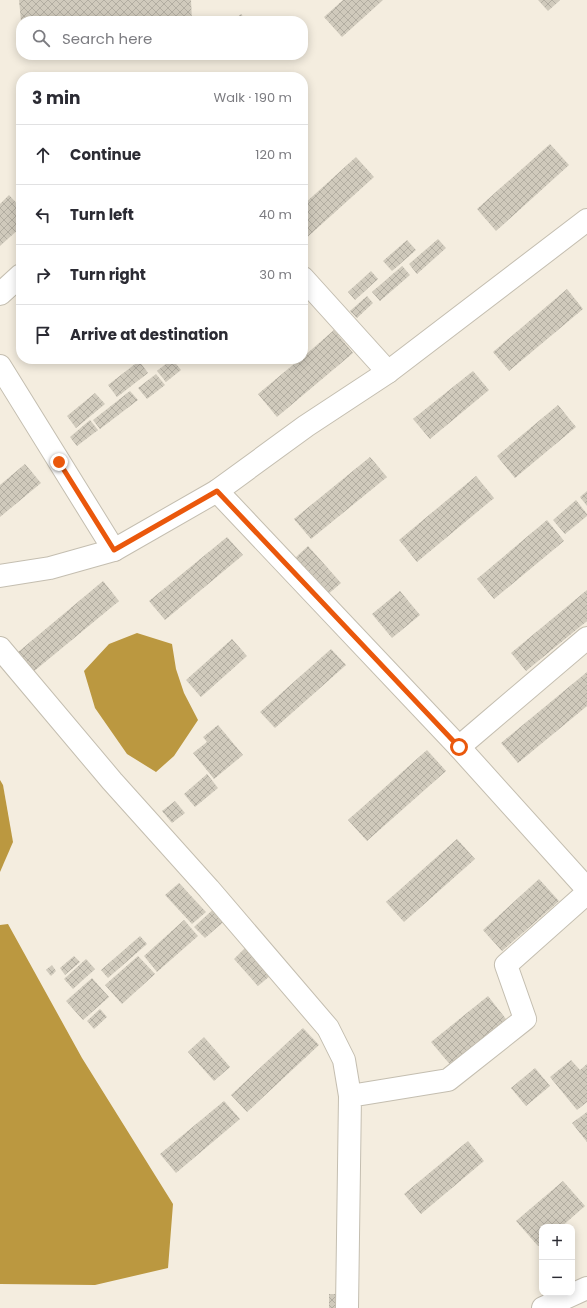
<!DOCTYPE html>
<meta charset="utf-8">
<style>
body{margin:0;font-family:Poppins,sans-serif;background:#f7f7f7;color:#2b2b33}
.controls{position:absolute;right:12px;bottom:12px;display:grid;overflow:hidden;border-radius:8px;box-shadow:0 2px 10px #0003}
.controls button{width:36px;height:36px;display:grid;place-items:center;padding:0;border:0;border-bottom:1px solid #e1e1e2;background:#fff;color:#2b2b33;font:20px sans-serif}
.stop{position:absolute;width:12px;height:12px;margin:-9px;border:3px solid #ea580c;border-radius:50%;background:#fff}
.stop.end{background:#ea580c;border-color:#fff;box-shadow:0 1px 4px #0008}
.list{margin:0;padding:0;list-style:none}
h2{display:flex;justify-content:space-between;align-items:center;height:52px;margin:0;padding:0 16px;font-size:17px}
h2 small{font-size:13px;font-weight:400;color:#7c7c81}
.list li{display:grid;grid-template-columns:26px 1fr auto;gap:12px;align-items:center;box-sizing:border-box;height:60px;padding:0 16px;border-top:1px solid #e1e1e2}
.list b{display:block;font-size:15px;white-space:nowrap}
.list em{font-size:13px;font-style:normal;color:#7c7c81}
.icon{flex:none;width:22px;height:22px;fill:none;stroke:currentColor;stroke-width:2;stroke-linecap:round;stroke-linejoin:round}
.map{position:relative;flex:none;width:587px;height:1308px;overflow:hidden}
.search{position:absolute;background:#fff;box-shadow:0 2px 10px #0003;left:16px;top:16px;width:292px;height:44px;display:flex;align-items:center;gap:10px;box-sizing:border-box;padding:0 14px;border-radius:16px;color:#7c7c81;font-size:15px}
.panel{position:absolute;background:#fff;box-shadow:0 2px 10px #0003;left:16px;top:72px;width:292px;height:292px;border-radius:16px}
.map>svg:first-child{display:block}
.water{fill:#bb9840}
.building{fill:url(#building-cross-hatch)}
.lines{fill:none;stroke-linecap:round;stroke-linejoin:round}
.minor-casing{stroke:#c4beb0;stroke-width:24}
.minor{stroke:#fff;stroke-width:22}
.route{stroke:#ea580c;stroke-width:5}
</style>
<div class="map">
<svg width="587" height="1308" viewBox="0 0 587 1308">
<defs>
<pattern id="building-cross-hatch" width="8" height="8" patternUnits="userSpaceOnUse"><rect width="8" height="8" fill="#d0cabc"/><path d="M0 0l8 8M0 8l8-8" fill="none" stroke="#b2ada1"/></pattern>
</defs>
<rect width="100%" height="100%" fill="#f4eddf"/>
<g class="water">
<polygon points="137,633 172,644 176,669 184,693 198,720 174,756 156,772 127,754 95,708 84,671 109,644"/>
<polygon points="0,780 3,785 13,842 0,872"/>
<polygon points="8,924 82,1058 173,1204 168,1268 95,1285 0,1284 0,925"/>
</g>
<g class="building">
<polygon points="19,0 191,0 192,21 21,21"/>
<polygon points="343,0 383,0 342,37 324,17"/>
<polygon points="538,0 560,0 548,11"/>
<polygon points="241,14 247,21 233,21"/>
<polygon points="550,144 569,165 496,231 477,209"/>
<polygon points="356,157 374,177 303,241 303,205"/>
<polygon points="9,195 21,208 21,227 0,246 0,204"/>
<polygon points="438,239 446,248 417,274 409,264"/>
<polygon points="407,240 416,250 392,271 383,261"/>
<polygon points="402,266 410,275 380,301 372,292"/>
<polygon points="371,271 378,279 355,300 348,292"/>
<polygon points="567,289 583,309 509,371 493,352"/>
<polygon points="367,296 373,303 357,318 350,311"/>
<polygon points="334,330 353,353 277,417 258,394 300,359 303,359 303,357"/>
<polygon points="172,359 181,370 166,382 157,371"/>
<polygon points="139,361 148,373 117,397 108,385"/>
<polygon points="473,371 489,390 430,439 413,419"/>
<polygon points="156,374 165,385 147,399 138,388"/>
<polygon points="130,391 138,400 100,429 93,420"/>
<polygon points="95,393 105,404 76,428 67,416"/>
<polygon points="558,405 576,427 515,478 497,456"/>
<polygon points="90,420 98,430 77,446 70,437"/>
<polygon points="370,457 387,477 311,539 294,519"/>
<polygon points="25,464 41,483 0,517 0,485"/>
<polygon points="476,476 494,498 417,562 399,540"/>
<polygon points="587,491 587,506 580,497"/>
<polygon points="576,500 587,514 587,516 565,534 553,520"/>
<polygon points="547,520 564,541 494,599 477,579"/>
<polygon points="227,537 243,555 165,620 149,601"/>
<polygon points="308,546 341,583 326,596 294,559"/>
<polygon points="103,581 119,601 33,672 17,653"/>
<polygon points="587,590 587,621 526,671 511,653"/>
<polygon points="400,591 420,615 392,638 372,614"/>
<polygon points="232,639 247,656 201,697 186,680"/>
<polygon points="331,649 346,665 275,728 260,712"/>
<polygon points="587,672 587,706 518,763 501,743"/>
<polygon points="218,725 243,755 214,779 193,753 207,742 203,737"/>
<polygon points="427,750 446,771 367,841 348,820"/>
<polygon points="207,774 218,788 195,807 184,794"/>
<polygon points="175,801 185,813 172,823 162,811"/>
<polygon points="457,839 475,859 404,922 386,902"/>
<polygon points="539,879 559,901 502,951 483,930"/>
<polygon points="179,883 206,912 192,924 165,895"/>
<polygon points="218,905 229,917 205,938 194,927"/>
<polygon points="184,920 198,936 157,972 144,956"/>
<polygon points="140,936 147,944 108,978 101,970"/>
<polygon points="246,947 271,975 258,986 234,959"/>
<polygon points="74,956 80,962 65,975 60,968"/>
<polygon points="138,956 155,974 122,1004 105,985"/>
<polygon points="86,959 95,969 73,989 64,979"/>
<polygon points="52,965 56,971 51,976 46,970"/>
<polygon points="92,978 109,997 83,1020 66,1001"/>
<polygon points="488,996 509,1023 453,1068 431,1042"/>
<polygon points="100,1009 107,1017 94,1029 87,1021"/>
<polygon points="303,1028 319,1045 247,1112 231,1095"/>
<polygon points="204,1037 230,1067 214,1081 188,1052"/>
<polygon points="571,1060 580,1070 587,1064 587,1102 577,1110 550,1077"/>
<polygon points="535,1068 550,1086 526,1106 511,1088"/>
<polygon points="224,1101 240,1119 176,1173 160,1154"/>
<polygon points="587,1112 587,1142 572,1123"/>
<polygon points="468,1141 484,1161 421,1214 404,1194"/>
<polygon points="563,1181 585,1206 561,1227 542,1227 542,1243 538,1246 516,1221"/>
<polygon points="329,1294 344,1294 343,1308 329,1308"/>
</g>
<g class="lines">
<defs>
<g id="minor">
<polyline points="303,278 388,372"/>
<polyline points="0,294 21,275"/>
<polyline points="0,366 114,550"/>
<polyline points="217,491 459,747 587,889"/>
<polyline points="0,576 50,568 114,550 217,491 306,426 388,372 587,220"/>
<polyline points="0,648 112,781 209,889 328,1028 344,1060 350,1096"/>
<polyline points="459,747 587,638"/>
<polyline points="347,1308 350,1096 448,1080 525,1019 506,965 587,893"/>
<polyline points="543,1308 587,1288"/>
</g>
</defs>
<use href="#minor" class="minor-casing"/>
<use href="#minor" class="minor"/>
</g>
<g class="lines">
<polyline class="route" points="59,462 114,550 217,491 459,747"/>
</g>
</svg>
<div class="controls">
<button>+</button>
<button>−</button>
</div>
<div class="stop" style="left:459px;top:747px"></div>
<div class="stop end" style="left:59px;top:462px"></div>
<div class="search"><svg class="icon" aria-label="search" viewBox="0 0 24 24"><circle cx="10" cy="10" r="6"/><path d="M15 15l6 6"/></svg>Search here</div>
<section class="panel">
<h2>3 min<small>Walk · 190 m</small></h2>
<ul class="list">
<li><svg class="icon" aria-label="ahead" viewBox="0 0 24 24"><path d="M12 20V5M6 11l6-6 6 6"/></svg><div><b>Continue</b></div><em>120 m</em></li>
<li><svg class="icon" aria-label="left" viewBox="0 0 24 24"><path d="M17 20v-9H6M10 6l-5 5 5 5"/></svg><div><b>Turn left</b></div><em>40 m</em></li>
<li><svg class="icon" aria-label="right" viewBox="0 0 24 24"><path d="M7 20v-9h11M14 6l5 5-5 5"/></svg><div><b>Turn right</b></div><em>30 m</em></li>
<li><svg class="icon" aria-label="arrive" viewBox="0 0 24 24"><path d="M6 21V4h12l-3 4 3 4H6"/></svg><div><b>Arrive at destination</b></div></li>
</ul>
</section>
</div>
